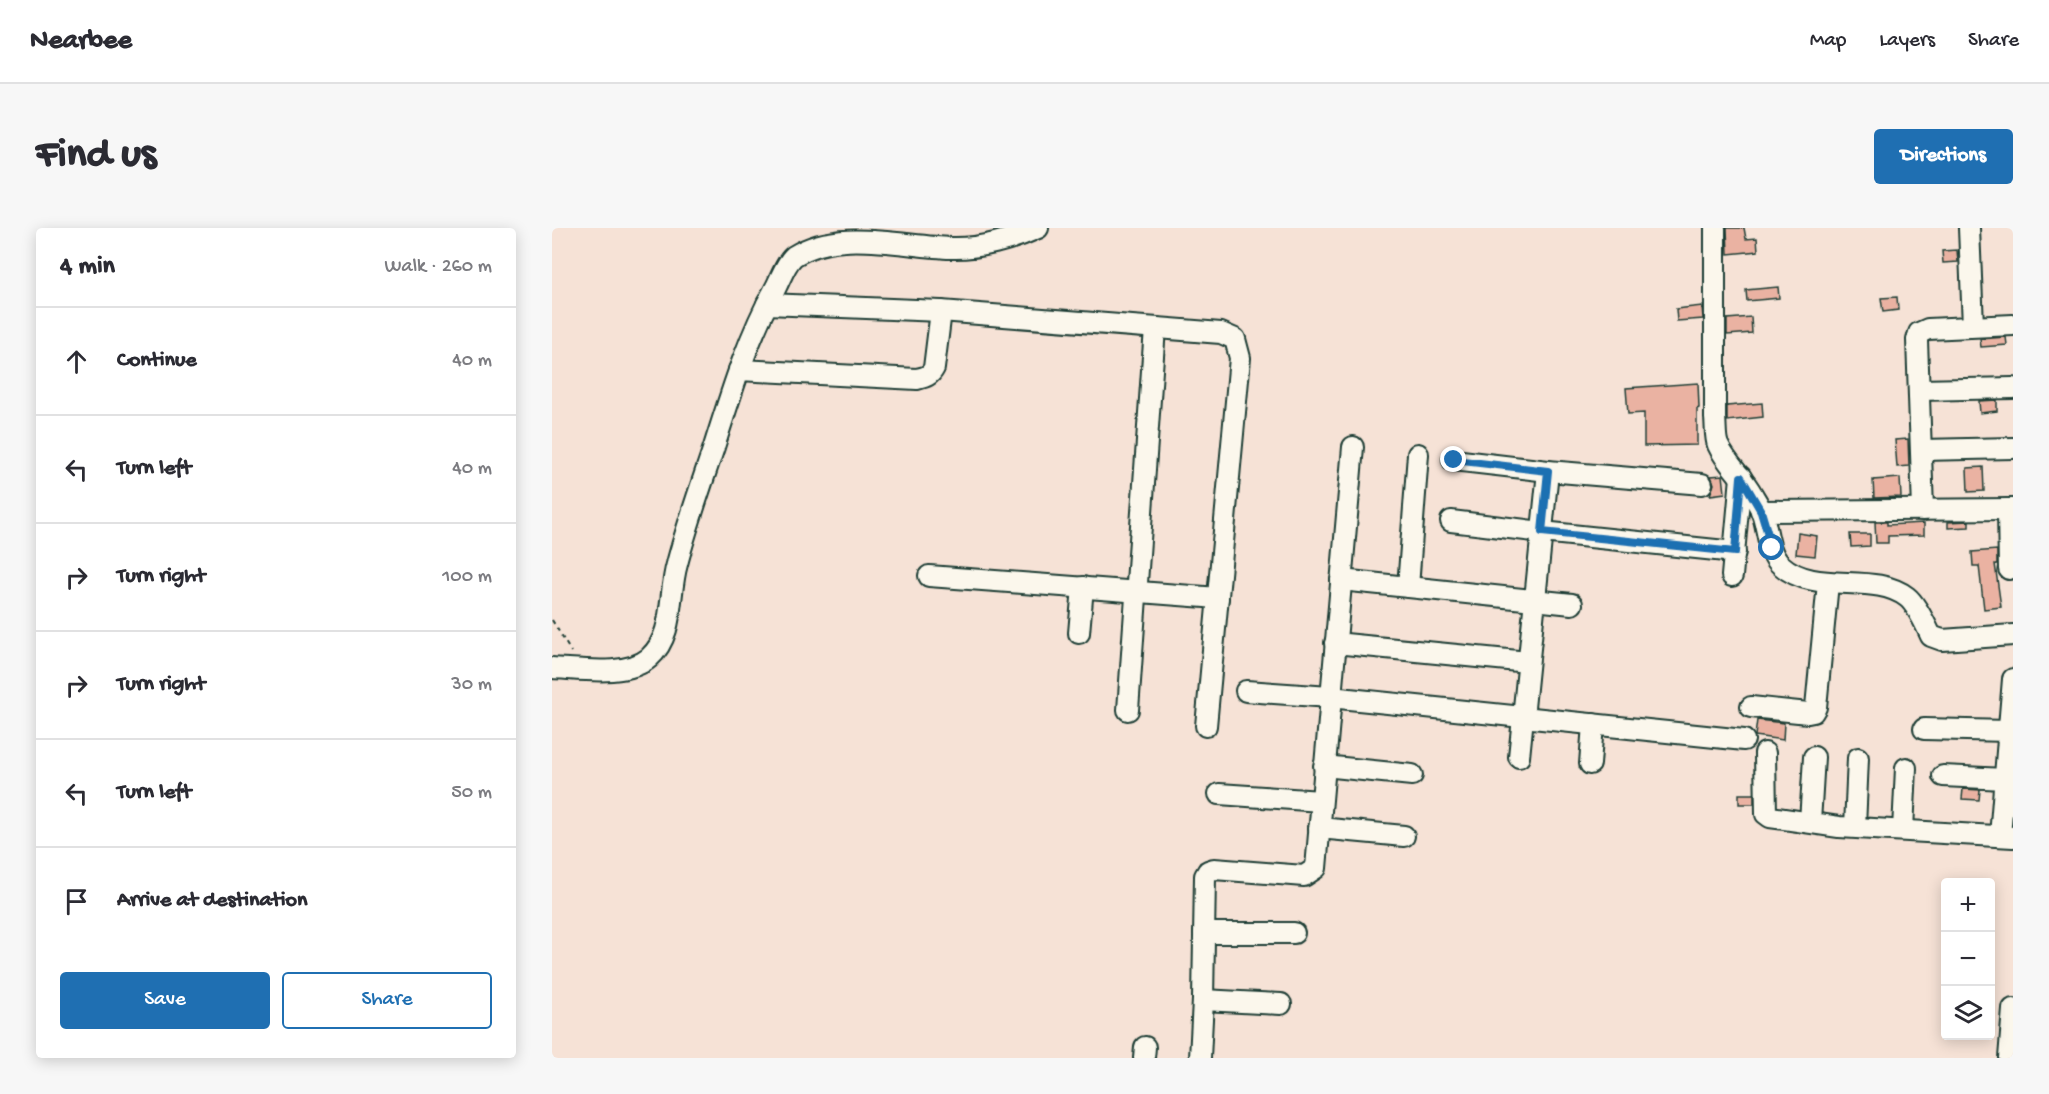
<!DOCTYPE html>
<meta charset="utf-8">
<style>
body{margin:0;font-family:"Gochi Hand",sans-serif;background:#f7f7f7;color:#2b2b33}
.controls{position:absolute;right:18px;bottom:18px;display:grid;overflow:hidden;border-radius:6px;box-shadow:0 3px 15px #0003}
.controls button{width:54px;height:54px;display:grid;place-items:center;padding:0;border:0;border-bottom:2px solid #e1e1e2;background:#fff;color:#2b2b33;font:30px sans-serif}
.stop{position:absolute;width:18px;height:18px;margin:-14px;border:4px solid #1f6fb2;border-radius:50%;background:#fff}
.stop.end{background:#1f6fb2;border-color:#fff;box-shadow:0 2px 6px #0008}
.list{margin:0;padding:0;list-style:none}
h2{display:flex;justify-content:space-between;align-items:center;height:78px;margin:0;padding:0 24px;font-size:26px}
h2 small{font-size:20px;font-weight:400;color:#7c7c81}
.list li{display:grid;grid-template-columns:39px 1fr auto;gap:18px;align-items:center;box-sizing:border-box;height:108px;padding:0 24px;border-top:2px solid #e1e1e2}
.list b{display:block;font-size:22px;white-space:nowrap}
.list em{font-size:20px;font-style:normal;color:#7c7c81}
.actions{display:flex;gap:12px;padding:18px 24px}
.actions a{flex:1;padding:14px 0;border:2px solid #1f6fb2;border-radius:6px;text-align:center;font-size:21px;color:#1f6fb2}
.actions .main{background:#1f6fb2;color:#fff}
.icon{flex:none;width:33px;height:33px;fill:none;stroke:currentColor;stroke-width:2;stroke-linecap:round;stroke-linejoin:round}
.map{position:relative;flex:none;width:1461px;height:830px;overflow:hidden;border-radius:6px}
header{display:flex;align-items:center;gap:36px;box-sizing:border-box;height:84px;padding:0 30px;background:#fff;border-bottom:2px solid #e1e1e2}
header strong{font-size:28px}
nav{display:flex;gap:33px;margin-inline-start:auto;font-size:21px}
.intro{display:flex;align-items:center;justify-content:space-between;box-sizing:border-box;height:144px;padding:0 36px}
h1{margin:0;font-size:42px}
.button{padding:15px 27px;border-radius:6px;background:#1f6fb2;color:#fff;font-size:21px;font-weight:700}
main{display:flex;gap:36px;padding:0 36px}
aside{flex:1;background:#fff;border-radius:6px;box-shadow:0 3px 15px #0003}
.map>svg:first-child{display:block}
.building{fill:#eab2a2;stroke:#1f3d34;stroke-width:1.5}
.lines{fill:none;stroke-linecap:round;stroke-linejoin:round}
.minor-casing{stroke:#1f3d34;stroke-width:24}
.path{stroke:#1f3d34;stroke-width:2;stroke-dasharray:4.5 4.5;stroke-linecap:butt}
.minor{stroke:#fbf7ec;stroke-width:20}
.route{stroke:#1f6fb2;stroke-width:8}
</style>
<header>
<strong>Nearbee</strong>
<nav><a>Map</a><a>Layers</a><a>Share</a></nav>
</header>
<div class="intro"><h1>Find us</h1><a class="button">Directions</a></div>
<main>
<aside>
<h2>4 min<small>Walk · 260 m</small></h2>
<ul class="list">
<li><svg class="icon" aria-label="ahead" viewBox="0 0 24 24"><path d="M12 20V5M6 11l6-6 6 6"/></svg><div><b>Continue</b></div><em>40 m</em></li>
<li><svg class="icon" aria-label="left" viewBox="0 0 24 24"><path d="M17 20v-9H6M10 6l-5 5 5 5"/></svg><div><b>Turn left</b></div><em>40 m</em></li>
<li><svg class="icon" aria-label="right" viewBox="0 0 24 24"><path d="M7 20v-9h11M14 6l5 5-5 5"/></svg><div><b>Turn right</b></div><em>100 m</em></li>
<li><svg class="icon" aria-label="right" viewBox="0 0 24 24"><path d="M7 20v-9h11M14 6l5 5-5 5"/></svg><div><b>Turn right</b></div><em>30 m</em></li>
<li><svg class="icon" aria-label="left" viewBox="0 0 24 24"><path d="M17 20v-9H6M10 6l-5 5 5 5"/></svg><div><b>Turn left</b></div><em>50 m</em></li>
<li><svg class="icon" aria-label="arrive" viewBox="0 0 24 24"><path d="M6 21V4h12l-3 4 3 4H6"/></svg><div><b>Arrive at destination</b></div></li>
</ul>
<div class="actions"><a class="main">Save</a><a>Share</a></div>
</aside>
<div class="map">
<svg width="1461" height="830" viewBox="0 0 1461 830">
<rect width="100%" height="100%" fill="#f6e2d6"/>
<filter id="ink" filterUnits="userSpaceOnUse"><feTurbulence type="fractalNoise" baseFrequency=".0167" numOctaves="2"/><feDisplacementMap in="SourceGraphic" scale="12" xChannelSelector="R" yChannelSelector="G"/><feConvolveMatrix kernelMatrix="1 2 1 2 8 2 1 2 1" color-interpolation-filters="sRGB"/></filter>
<g filter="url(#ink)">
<g class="building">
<polygon points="1175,0 1192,0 1194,11 1205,10 1206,23 1176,26"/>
<polygon points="1405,22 1406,34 1391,35 1390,23"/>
<polygon points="1226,59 1227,70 1195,73 1194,62"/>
<polygon points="1345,69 1346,82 1331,84 1329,70"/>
<polygon points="1150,78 1151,91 1125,93 1124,81"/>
<polygon points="1199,89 1200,105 1175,107 1175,91"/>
<polygon points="1454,109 1455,117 1429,119 1428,111"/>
<polygon points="1146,155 1147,180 1145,181 1145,217 1092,218 1092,185 1076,186 1074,160"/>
<polygon points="1445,172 1445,183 1428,185 1427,173"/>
<polygon points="1210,175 1211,189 1175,193 1175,178"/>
<polygon points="1356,211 1357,238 1345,239 1343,212"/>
<polygon points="1431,239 1432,263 1416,264 1415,240"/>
<polygon points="1171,247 1173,265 1158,267 1162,256 1159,248"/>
<polygon points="1348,250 1349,269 1322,270 1321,252"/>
<polygon points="1417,293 1417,299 1396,300 1396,294"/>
<polygon points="1323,294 1335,294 1335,297 1372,295 1372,307 1336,308 1336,315 1324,315"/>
<polygon points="1246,305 1265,308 1263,328 1244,326"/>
<polygon points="1298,306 1318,306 1318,318 1299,319"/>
<polygon points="1445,322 1445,336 1443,336 1449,379 1432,381 1427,338 1421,338 1420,324"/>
<polygon points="1205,492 1232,495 1231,512 1203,508"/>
<polygon points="1411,561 1428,562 1427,572 1410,571"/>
<rect x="1187" y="566" width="15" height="10"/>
</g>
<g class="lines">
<defs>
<g id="minor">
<path d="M1163 0V190C1164 198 1163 210 1166 217 1174 235 1191 249 1200 266 1203 271 1207 277 1209 282 1216 298 1215 325 1229 337 1263 368 1321 343 1355 369 1364 376 1374 397 1379 408L1390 412 1461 407"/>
<polyline points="1417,0 1421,98"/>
<polyline points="215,76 389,83 669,105 683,111 688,130 654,498"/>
<path d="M187 142 365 151C373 149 378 148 382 140L389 83"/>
<polyline points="1367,162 1461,160"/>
<polyline points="1370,222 1461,220"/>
<polyline points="901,232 996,243 1150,256"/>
<polyline points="1456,281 1457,341"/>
<polyline points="1371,282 1365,112 1367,105 1376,101 1461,97"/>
<polyline points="1209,283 1461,281"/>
<polyline points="899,293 990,304 1183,324"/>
<polyline points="377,348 666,370"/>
<polyline points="1180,348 1189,249"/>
<polyline points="789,352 1020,376"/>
<polyline points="856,359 866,226"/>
<polyline points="527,405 531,359"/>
<polyline points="783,415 976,434"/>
<path d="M0 440C27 441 75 449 97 430 123 407 116 367 125 336 135 297 149 258 162 219 179 165 196 109 224 59 229 49 234 35 242 28 285 0 348 18 399 20 427 21 460 12 486 0"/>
<polyline points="694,463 778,469 1192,512"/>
<polyline points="1199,479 1256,485 1261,484 1264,479 1276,355"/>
<polyline points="576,482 603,100"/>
<polyline points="1372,501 1457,503"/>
<polyline points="1213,525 1214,586 1218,589 1287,599 1461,609"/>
<polyline points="967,529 996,243"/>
<polyline points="1038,536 1041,496"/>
<polyline points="772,538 860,547"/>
<polyline points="1391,548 1453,551"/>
<polyline points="667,566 769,573"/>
<polyline points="1258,594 1262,529"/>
<polyline points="1303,599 1306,530"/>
<polyline points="767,600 852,608"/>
<polyline points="1351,602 1354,540"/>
<polyline points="1448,608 1461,451"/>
<polyline points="652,705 742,705"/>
<polyline points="651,772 729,776"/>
<polyline points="592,830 593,819"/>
<polyline points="648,830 651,772 653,648 656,643 662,641 752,648 764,640 801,219"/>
<polyline points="1457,830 1461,781"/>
</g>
</defs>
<use href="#minor" class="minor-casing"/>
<polyline class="path" points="0,392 19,424"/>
<use href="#minor" class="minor"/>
</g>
</g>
<g class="lines" filter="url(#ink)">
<polyline class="route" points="902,232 996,243 990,304 1183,324 1189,249 1209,283 1220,320"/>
</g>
</svg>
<div class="controls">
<button>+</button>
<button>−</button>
<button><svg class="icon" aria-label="layers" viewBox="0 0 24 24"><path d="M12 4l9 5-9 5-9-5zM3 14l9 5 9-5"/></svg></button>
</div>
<div class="stop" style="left:1220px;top:320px"></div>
<div class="stop end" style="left:902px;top:232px"></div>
</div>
</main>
